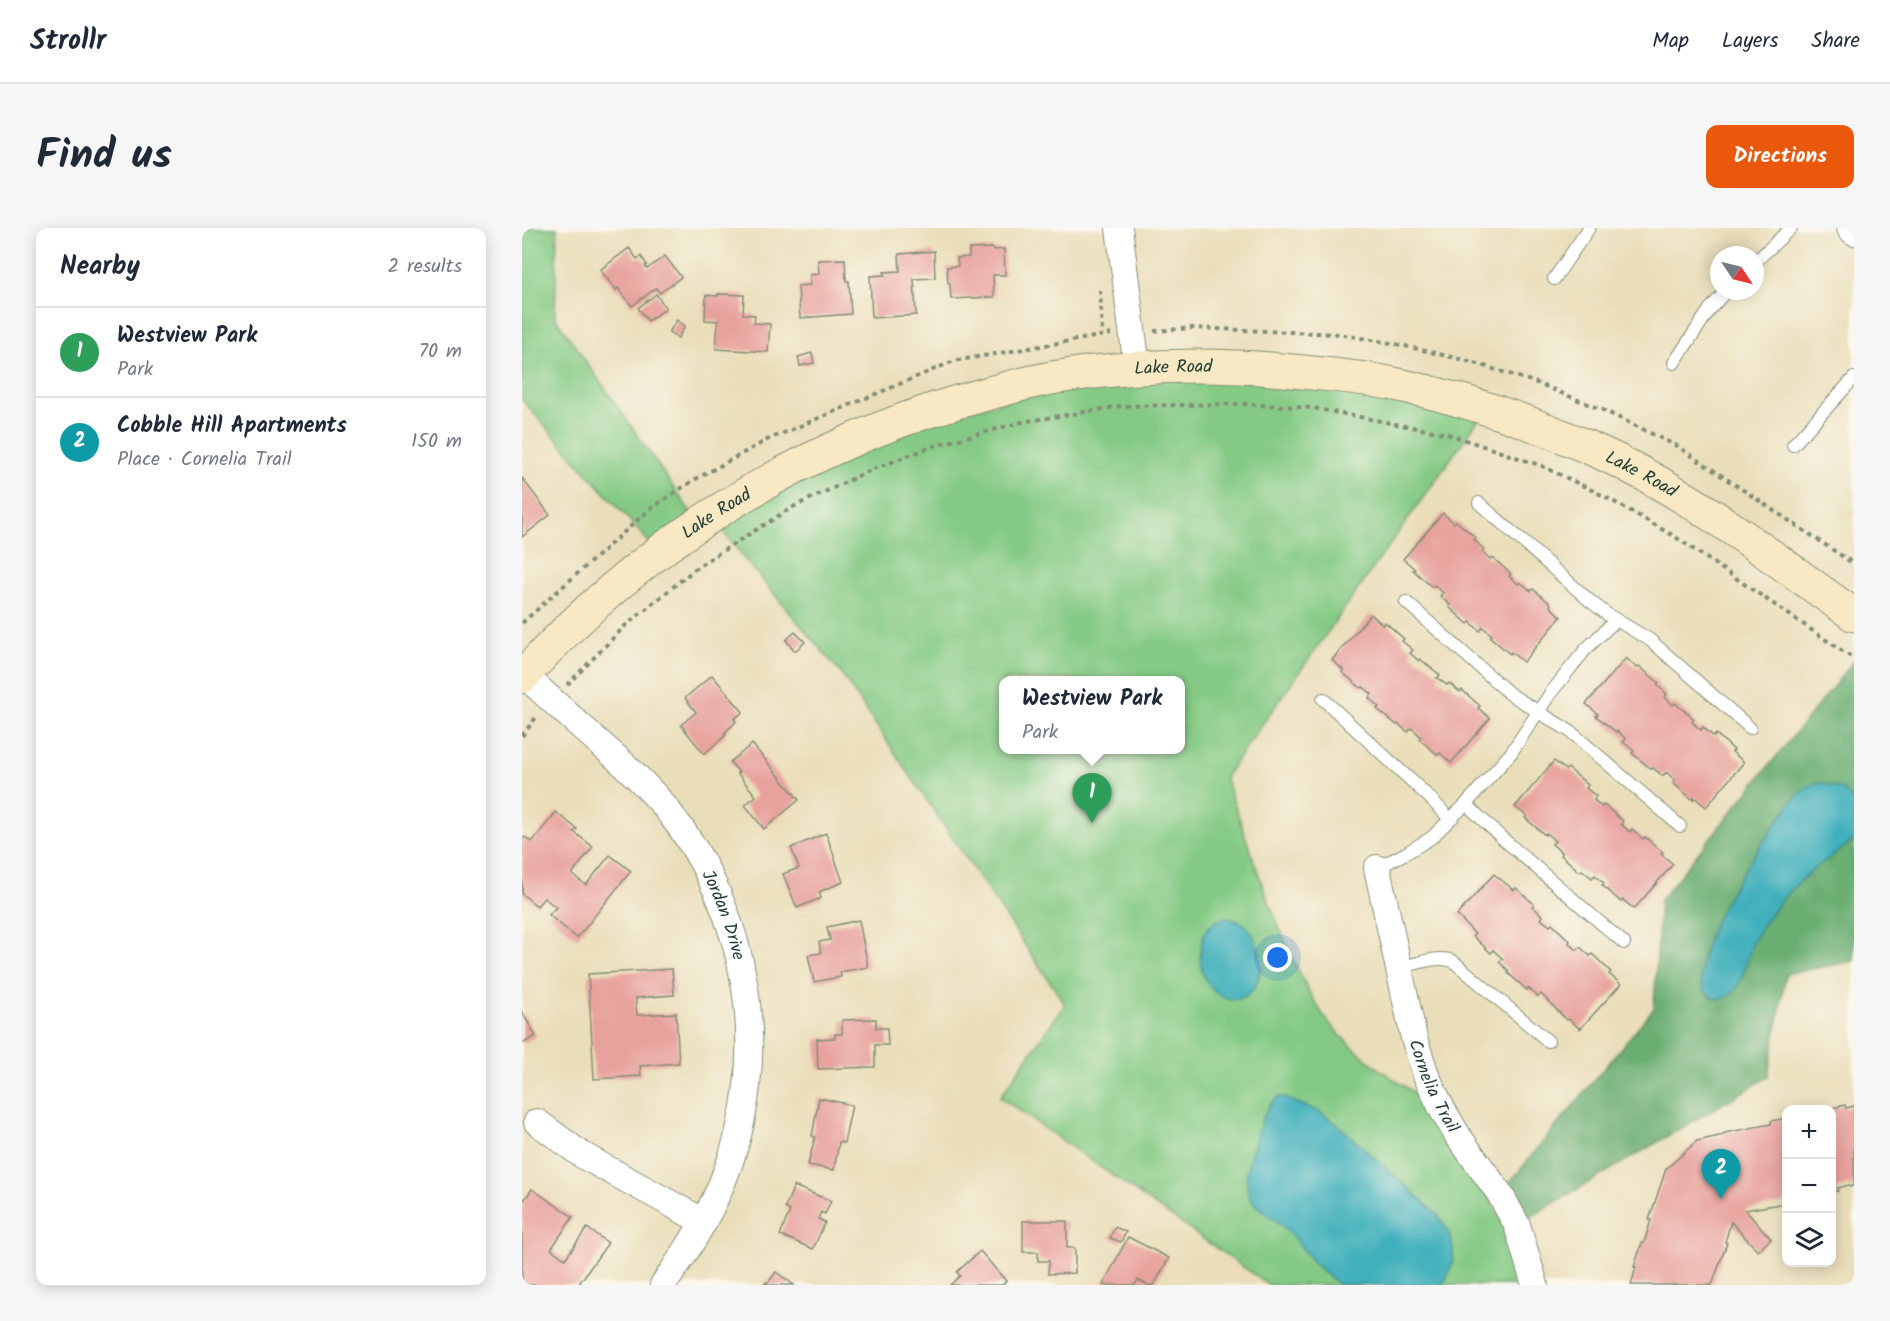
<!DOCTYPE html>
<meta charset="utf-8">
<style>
body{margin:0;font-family:Kalam,sans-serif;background:#f6f6f7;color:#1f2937}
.controls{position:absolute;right:18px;bottom:18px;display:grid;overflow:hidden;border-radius:12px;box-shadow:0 3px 15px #0003}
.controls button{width:54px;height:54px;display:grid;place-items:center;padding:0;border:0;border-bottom:2px solid #e0e1e3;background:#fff;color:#1f2937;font:30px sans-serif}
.compass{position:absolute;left:1188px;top:18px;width:54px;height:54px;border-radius:50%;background:#fff;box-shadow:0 3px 15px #0003;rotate:125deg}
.you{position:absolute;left:756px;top:730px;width:21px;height:21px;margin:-15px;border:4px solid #fff;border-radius:50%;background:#1a73e8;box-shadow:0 0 0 9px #1a73e833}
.badge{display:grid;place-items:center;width:39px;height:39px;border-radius:50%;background:#ea580c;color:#fff;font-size:20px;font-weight:700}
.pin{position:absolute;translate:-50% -50px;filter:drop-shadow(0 2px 3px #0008)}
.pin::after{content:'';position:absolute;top:32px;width:21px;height:18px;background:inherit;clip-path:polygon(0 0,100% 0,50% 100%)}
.popup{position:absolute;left:477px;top:448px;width:186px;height:78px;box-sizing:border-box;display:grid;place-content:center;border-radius:12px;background:#fff;filter:drop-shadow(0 2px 4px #0005);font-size:20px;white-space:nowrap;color:#747a83}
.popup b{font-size:22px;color:#1f2937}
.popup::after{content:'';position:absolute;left:50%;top:100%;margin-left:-12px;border:12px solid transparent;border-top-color:#fff}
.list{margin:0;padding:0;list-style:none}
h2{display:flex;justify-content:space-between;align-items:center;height:78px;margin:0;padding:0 24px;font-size:26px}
h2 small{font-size:20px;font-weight:400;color:#747a83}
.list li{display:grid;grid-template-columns:39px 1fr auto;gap:18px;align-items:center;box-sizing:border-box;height:90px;padding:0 24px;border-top:2px solid #e0e1e3}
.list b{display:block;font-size:22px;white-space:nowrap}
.list p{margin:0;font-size:20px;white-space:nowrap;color:#747a83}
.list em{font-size:20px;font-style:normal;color:#747a83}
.icon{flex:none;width:33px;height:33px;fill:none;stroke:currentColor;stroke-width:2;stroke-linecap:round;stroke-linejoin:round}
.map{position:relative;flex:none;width:1332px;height:1057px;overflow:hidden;border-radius:12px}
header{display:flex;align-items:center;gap:36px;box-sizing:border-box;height:84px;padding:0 30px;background:#fff;border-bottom:2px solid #e0e1e3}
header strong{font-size:28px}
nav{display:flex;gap:33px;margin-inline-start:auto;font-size:21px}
.intro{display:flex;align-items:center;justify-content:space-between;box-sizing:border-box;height:144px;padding:0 36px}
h1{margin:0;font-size:42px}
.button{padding:15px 27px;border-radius:12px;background:#ea580c;color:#fff;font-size:21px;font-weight:700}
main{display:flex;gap:36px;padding:0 36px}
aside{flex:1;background:#fff;border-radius:12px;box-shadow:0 3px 15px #0003}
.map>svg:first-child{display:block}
.green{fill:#84ca84;stroke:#52845c;stroke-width:1.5;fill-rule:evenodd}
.forest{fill:#6bae72;stroke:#457653;stroke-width:1.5}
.water{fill:#41b0bc;stroke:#307678;stroke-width:1.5}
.building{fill:#e8a29d}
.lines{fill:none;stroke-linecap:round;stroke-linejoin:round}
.lane-casing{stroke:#848e77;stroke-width:14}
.street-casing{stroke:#848e77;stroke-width:28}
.secondary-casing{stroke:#848e77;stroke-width:35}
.path{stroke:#848e77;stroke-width:4;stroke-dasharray:4.5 4.5;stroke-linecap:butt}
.lane{stroke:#fff;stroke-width:12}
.street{stroke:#fff;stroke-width:26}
.secondary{stroke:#f8e8c3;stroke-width:33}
.labels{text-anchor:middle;stroke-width:6;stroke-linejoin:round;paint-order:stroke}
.street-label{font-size:18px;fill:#1f3d34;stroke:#fbf7ec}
</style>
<header>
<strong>Strollr</strong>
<nav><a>Map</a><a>Layers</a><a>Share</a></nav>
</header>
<div class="intro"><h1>Find us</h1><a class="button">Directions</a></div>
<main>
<aside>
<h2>Nearby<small>2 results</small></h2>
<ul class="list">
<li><span class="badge" style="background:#2e9e5b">1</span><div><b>Westview Park</b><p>Park</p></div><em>70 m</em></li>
<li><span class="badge" style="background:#0f9aa8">2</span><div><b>Cobble Hill Apartments</b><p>Place · Cornelia Trail</p></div><em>150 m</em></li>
</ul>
</aside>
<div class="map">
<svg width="1332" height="1057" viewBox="0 0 1332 1057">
<rect width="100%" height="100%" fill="#fbf7ec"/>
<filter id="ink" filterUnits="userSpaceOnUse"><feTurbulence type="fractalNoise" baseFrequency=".0167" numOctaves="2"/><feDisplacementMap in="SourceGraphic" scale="12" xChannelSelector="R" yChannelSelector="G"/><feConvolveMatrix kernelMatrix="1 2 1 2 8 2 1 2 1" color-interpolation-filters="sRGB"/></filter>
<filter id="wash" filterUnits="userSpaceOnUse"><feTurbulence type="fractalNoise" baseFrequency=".008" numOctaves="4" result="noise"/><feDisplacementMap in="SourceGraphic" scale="24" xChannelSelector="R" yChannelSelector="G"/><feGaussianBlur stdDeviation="1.35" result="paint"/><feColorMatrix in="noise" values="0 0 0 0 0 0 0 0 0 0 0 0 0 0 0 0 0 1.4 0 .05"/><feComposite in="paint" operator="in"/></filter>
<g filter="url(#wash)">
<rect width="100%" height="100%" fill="#eadeba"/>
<g class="green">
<polygon points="0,0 35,0 33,89 177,296 136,324 0,172"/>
<path d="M615 140 964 181 703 549C725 612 745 677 774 737 783 757 794 779 808 796 838 831 880 858 920 881L1013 1057H747L478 869 543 776 318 444 220 328 189 287 326 213ZM482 452H658V522H482Z"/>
</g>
<polygon class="forest" points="1332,433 1332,733 1264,746 1246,849 995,997 978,966 1132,780 1138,672"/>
<g class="water">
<path d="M1300 555 1321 562 1332 573 1331 612C1316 625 1299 635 1284 648 1264 665 1244 689 1232 712 1225 727 1224 745 1215 759 1204 779 1180 772 1179 750 1176 705 1226 635 1251 600 1261 587 1270 570 1283 561 1289 556 1293 555 1300 555Z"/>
<path d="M702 690C709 691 717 692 723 697 735 708 741 729 738 744 730 784 690 777 680 743 678 735 678 727 679 720 680 704 687 694 702 690Z"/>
<path d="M757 869H761L798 884 815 896 915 986C933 1009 938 1032 920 1057H818C808 1050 798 1042 790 1033 779 1020 770 1005 757 995 747 986 731 979 727 967 720 948 729 926 735 908 739 894 744 876 757 869Z"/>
</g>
<g id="blocks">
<g class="building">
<polygon points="107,20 115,31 119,28 125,37 123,38 125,41 143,28 159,49 138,65 134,60 110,78 96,60 94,62 78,42"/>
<polygon points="471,20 471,22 482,21 483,43 483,47 471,47 472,69 429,71 428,55 426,55 425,39 436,38 435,30 447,29 447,21"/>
<polygon points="412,23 413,50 392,51 394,87 350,90 348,48 363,47 362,44 378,43 377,26"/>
<polygon points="323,31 324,53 327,53 329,86 278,90 276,58 288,57 288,47 297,46 296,32"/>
<polygon points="134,66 144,80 126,93 116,80"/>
<polygon points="196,66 222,67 221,86 233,87 232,95 248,96 246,124 194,121 196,93 183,92 184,67 196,68"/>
<polygon points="155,92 163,98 156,110 147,104"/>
<polygon points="290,125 292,135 278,138 276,129"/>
<polygon points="0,250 28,287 0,309"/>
<polygon points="921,285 932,295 934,293 954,310 952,312 962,321 960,324 968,331 970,329 989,346 987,348 996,356 998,354 1009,363 1011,361 1029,376 1028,378 1039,389 1001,434 989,424 988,426 968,409 970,407 961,399 958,403 948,394 946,396 927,379 928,377 918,368 921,365 912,357 910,359 891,342 893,341 881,331"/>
<polygon points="849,386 861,397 863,394 882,411 880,413 891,422 888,425 897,433 898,431 918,447 915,450 925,457 927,455 938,464 940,462 958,478 956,480 968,490 929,535 918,525 916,527 897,511 899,509 890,500 886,504 876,496 875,497 855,481 857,479 847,470 850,466 841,459 839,460 820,444 821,442 810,432"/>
<polygon points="273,404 283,414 273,423 264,412"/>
<polygon points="1104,430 1115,440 1117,438 1137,455 1135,457 1145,466 1143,469 1151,477 1153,475 1172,491 1170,494 1179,502 1181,499 1192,509 1194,506 1212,522 1210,524 1222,534 1184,579 1172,569 1171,572 1151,555 1153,552 1144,544 1141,548 1131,540 1129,541 1110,525 1112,523 1101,514 1104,511 1095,503 1094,504 1074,488 1076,486 1064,476"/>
<polygon points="190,447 221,484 212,491 214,494 202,505 204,507 182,526 159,497 174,484 163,470"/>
<polygon points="230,516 277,572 242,601 223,577 234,568 215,545 217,544 208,534"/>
<polygon points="1032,533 1044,542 1046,540 1066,557 1064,560 1074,568 1072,572 1080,579 1082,577 1101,593 1099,596 1108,604 1110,601 1121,611 1123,609 1141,624 1139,626 1151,636 1112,681 1101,672 1099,674 1080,657 1082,655 1073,647 1070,650 1060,642 1058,644 1039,627 1040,625 1030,616 1033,613 1024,605 1023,607 1003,590 1005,588 993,579"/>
<polygon points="34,584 55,601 52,604 71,619 50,646 56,651 64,657 88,627 109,643 55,710 27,687 34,679 22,670 15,678 0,666 0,612 3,609 10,614"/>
<polygon points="304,605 321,654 297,664 299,670 275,680 261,646 277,640 269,620"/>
<polygon points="972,646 992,662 994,660 1012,676 1010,678 1021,688 1019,691 1028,698 1030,696 1048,713 1047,715 1055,722 1058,719 1068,728 1070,726 1089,744 1087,746 1099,756 1058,801 1047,791 1045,792 1019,766 1016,769 1006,760 1005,762 986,745 987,743 977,734 981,731 971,722 969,725 951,708 953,706 935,687"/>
<polygon points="337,692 346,739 318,744 319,749 292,754 286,727 299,725 297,714 308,712 305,699"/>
<polygon points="150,741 152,767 114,770 114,778 115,787 154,785 157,835 118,838 119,848 72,851 66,746"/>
<polygon points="0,784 14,808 0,816"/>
<polygon points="354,791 354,800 365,800 366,817 353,817 353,839 296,841 295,811 313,810 313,806 320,806 320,792"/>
<polygon points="297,870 330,877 322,915 317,914 312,942 286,937 293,909 290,908"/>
<polygon points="1323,877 1324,880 1332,878 1332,958 1328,959 1327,957 1315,960 1316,963 1310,964 1310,880"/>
<polygon points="1264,890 1264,975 1223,982 1249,1011 1236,1023 1209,994 1203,1014 1205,1015 1190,1057 1109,1057 1114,1039 1112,1039 1120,1015 1122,1015 1129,992 1127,992 1144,941 1175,913 1202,907 1202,905 1249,896 1249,893"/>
<polygon points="272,958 309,973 303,986 299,984 296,991 303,994 291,1021 258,1007 268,983 263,980"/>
<polygon points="10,961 51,989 29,1021 43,1031 65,1000 86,1015 56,1057 0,1057 0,975"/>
<polygon points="501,993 545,993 545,1020 553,1020 553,1045 526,1046 527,1033 516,1033 516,1024 501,1024"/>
<polygon points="593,999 604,1004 599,1014 588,1010"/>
<polygon points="606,1009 647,1030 632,1057 626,1057 616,1052 613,1057 581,1057"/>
<polygon points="458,1023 484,1053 480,1057 428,1057 438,1048 435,1044"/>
<polygon points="254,1044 272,1057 242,1057 244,1054 245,1056"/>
</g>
</g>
</g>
<g filter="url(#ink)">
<use href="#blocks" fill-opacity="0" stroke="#848e77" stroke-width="1.5"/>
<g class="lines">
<defs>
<g id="lane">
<polyline points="1233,34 1269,0"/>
<polyline points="1032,51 1067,0"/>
<polyline points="1152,135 1188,81 1204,63"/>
<polyline points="1271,217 1332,150"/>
<polyline points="957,275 1068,373 1086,387 1128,412 1228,500"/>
<polyline points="884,374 988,466 1049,504 1158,598"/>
<polyline points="801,471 909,571 928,591"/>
<polyline points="944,576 980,610 1102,715"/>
<polyline points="855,640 884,625 909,610 944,576 989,525 1028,466 1047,442 1064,421 1094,392"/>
<path d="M877 740C894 736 914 727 931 733L1026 813"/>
</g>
<g id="street">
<polyline points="597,0 615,140"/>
<polyline points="1328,0 1332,4"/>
<path id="s1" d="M0 445C27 470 54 494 81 518 103 537 124 556 143 579 228 683 252 830 200 955 185 992 164 1024 141 1057"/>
<path id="s2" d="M855 640 892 810 904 847 920 881 936 908 978 966 995 997 1013 1057"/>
<polyline points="15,894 60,927 182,994"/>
</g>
<g id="secondary">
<path id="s3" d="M0 449C117 319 268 224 435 174 468 165 502 154 536 149 617 136 700 135 781 144 813 147 846 150 877 157 943 171 1007 193 1068 220 1163 261 1247 327 1332 387"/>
</g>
</defs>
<use href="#lane" class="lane-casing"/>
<use href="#street" class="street-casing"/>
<use href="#secondary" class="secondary-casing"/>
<g class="path">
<polyline points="578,62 580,106"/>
<polyline points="632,103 671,100 816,106 879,117 950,134 1015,155 1083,183 1155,218 1332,336"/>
<polyline points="0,395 128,281 172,252 245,212 432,133 589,106"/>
<polyline points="45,457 103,398 178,337 269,280 351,241 412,218 500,194 600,178 720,176 791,180 926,206 1020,238 1082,268 1152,308 1332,431"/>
<polyline points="0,508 15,488"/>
</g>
<use href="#lane" class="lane"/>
<use href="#street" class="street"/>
<use href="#secondary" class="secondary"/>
</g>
</g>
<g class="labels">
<g class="street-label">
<text dy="6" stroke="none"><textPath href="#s3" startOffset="741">Lake Road</textPath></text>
<text dy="6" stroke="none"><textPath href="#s3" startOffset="1227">Lake Road</textPath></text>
<text dy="6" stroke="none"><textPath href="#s3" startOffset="255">Lake Road</textPath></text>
<text dy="6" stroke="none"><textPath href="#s1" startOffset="320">Jordan Drive</textPath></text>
<text dy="6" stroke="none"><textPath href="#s2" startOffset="226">Cornelia Trail</textPath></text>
</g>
</g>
</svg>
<div class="controls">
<button>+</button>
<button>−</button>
<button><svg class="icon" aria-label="layers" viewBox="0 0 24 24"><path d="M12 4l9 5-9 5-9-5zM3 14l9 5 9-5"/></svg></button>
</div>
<svg class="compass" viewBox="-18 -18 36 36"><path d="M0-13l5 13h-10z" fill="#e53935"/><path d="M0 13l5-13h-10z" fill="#747a83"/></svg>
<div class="you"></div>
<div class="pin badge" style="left:570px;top:595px;background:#2e9e5b">1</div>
<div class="popup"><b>Westview Park</b>Park</div>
<div class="pin badge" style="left:1199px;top:971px;background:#0f9aa8">2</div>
</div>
</main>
